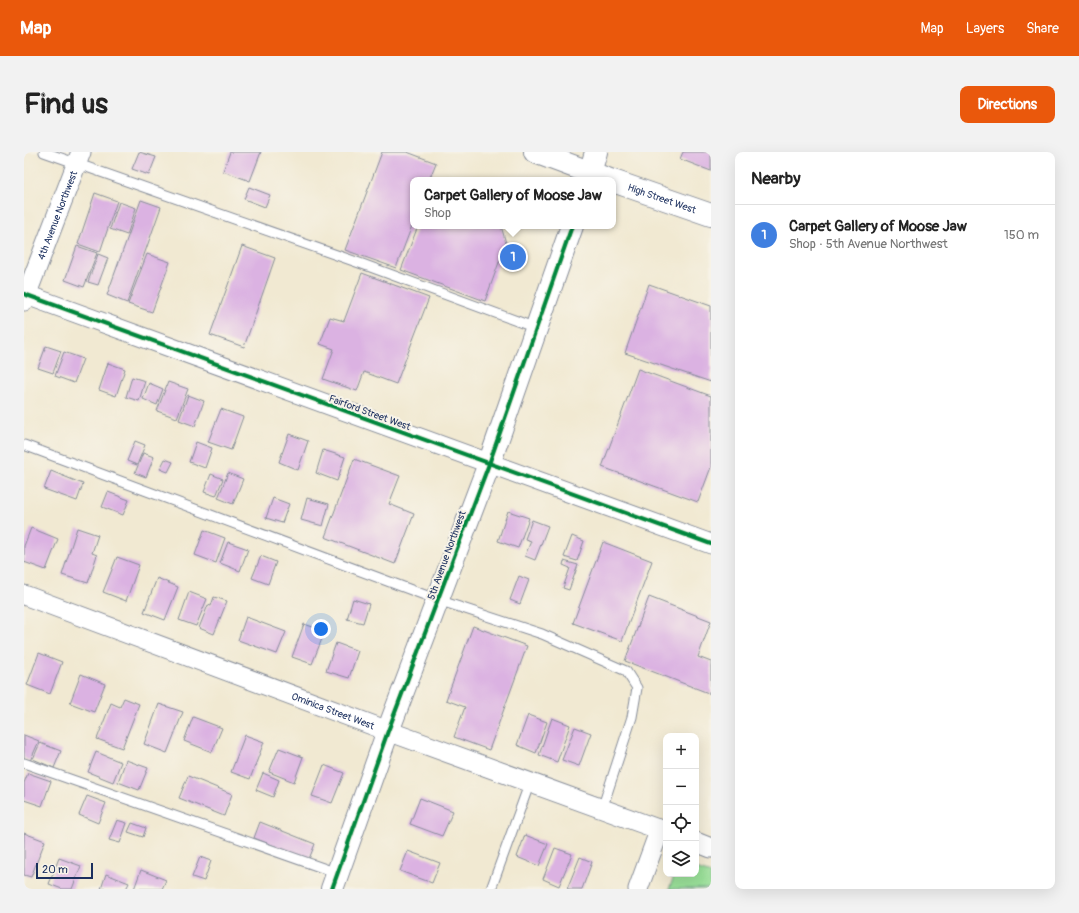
<!DOCTYPE html>
<meta charset="utf-8">
<style>
body{margin:0;font-family:Pangolin,sans-serif;background:#f2f2f2;color:#222}
.controls{position:absolute;right:12px;bottom:12px;display:grid;overflow:hidden;border-radius:8px;box-shadow:0 4px 16px #0002}
.controls button{width:36px;height:36px;display:grid;place-items:center;padding:0;border:0;border-bottom:1px solid #e0e0e0;background:#fff;color:#222;font:20px sans-serif}
.scale{position:absolute;left:12px;bottom:10px;width:57px;box-sizing:border-box;padding-left:4px;border:2px solid #1b2f5e;border-top:0;font-size:11px;line-height:14px;white-space:nowrap;color:#1b2f5e;-webkit-text-stroke:3px #f7f3e8;paint-order:stroke}
.you{position:absolute;left:297px;top:477px;width:14px;height:14px;margin:-10px;border:3px solid #fff;border-radius:50%;background:#1a73e8;box-shadow:0 0 0 6px #1a73e833}
.badge{display:grid;place-items:center;width:26px;height:26px;border-radius:50%;background:#ea580c;color:#fff;font-size:13px;font-weight:700}
.pin{position:absolute;translate:-50% -50%;border:2px solid #fff;box-shadow:0 1px 4px #0006}
.popup{position:absolute;left:386px;top:25px;width:206px;height:52px;box-sizing:border-box;display:grid;place-content:center;border-radius:8px;background:#fff;filter:drop-shadow(0 1px 3px #0005);font-size:13px;white-space:nowrap;color:#767676}
.popup b{font-size:15px;color:#222}
.popup::after{content:'';position:absolute;left:50%;top:100%;margin-left:-8px;border:8px solid transparent;border-top-color:#fff}
.list{margin:0;padding:0;list-style:none}
h2{display:flex;justify-content:space-between;align-items:center;height:52px;margin:0;padding:0 16px;font-size:17px}
h2 small{font-size:13px;font-weight:400;color:#767676}
.list li{display:grid;grid-template-columns:26px 1fr auto;gap:12px;align-items:center;box-sizing:border-box;height:60px;padding:0 16px;border-top:1px solid #e0e0e0}
.list b{display:block;font-size:15px;white-space:nowrap}
.list p{margin:0;font-size:13px;white-space:nowrap;color:#767676}
.list em{font-size:13px;font-style:normal;color:#767676}
.icon{flex:none;width:22px;height:22px;fill:none;stroke:currentColor;stroke-width:2;stroke-linecap:round;stroke-linejoin:round}
.map{position:relative;flex:none;width:687px;height:737px;overflow:hidden;border-radius:8px}
header{display:flex;align-items:center;gap:24px;box-sizing:border-box;height:56px;padding:0 20px;background:#ea580c;color:#fff}
header strong{font-size:19px}
nav{display:flex;gap:22px;margin-inline-start:auto;font-size:14px}
.intro{display:flex;align-items:center;justify-content:space-between;box-sizing:border-box;height:96px;padding:0 24px}
h1{margin:0;font-size:28px}
.button{padding:10px 18px;border-radius:8px;background:#ea580c;color:#fff;font-size:14px;font-weight:700}
main{display:flex;gap:24px;padding:0 24px}
aside{flex:1;background:#fff;border-radius:8px;box-shadow:0 4px 16px #0002}
.map>svg:first-child{display:block}
.green{fill:#99df98;stroke:#5a877b}
.building{fill:#dbb2e2}
.lines{fill:none;stroke-linecap:round;stroke-linejoin:round}
.service-casing{stroke:#868c98;stroke-width:11}
.minor-casing{stroke:#868c98;stroke-width:21}
.tertiary-casing{stroke:#868c98;stroke-width:24}
.secondary-casing{stroke:#868c98;stroke-width:24}
.service{stroke:#fff;stroke-width:9}
.minor{stroke:#fff;stroke-width:19}
.tertiary{stroke:#fff;stroke-width:22}
.secondary{stroke:#fff;stroke-width:22}
.cycleway-casing{stroke:#f7f3e8;stroke-width:6}
.cycleway{stroke:#00873e;stroke-width:4}
.labels{text-anchor:middle;stroke-width:4;stroke-linejoin:round;paint-order:stroke}
.street-label{font-size:10px;fill:#1b2f5e;stroke:#f7f3e8}
</style>
<header>
<strong>Map</strong>
<nav><a>Map</a><a>Layers</a><a>Share</a></nav>
</header>
<div class="intro"><h1>Find us</h1><a class="button">Directions</a></div>
<main>
<div class="map">
<svg width="687" height="737" viewBox="0 0 687 737">
<rect width="100%" height="100%" fill="#f7f3e8"/>
<filter id="ink" filterUnits="userSpaceOnUse"><feTurbulence type="fractalNoise" baseFrequency=".025" numOctaves="2"/><feDisplacementMap in="SourceGraphic" scale="8" xChannelSelector="R" yChannelSelector="G"/><feConvolveMatrix kernelMatrix="1 2 1 2 8 2 1 2 1" color-interpolation-filters="sRGB"/></filter>
<filter id="wash" filterUnits="userSpaceOnUse"><feTurbulence type="fractalNoise" baseFrequency=".012" numOctaves="4" result="noise"/><feDisplacementMap in="SourceGraphic" scale="16" xChannelSelector="R" yChannelSelector="G"/><feGaussianBlur stdDeviation="0.9" result="paint"/><feColorMatrix in="noise" values="0 0 0 0 0 0 0 0 0 0 0 0 0 0 0 0 0 1.4 0 .05"/><feComposite in="paint" operator="in"/></filter>
<g filter="url(#wash)">
<rect width="100%" height="100%" fill="#f1e9d2"/>
<polygon class="green" points="672,717 687,722 687,737 645,737 651,722 672,722"/>
<g id="blocks">
<g class="building">
<polygon points="115,0 132,5 125,23 108,17"/>
<polygon points="206,0 237,0 226,29 199,19"/>
<polygon points="358,0 383,0 412,11 405,28 389,28 389,71 372,116 321,98"/>
<polygon points="659,0 687,0 687,19 656,7"/>
<polygon points="225,35 246,43 241,55 220,47"/>
<polygon points="71,41 93,49 76,100 54,92"/>
<polygon points="117,48 137,55 103,151 83,143"/>
<polygon points="95,50 112,56 103,83 86,77"/>
<polygon points="394,74 477,74 482,91 461,149 377,118"/>
<polygon points="53,94 73,101 60,135 41,128"/>
<polygon points="218,94 251,106 220,195 186,183"/>
<polygon points="74,102 84,106 74,133 64,130"/>
<polygon points="123,102 146,110 128,160 104,152"/>
<polygon points="338,121 405,146 372,232 340,220 333,239 299,227 310,197 296,192 306,165 320,169"/>
<polygon points="625,132 687,154 687,230 601,201"/>
<polygon points="22,194 37,199 29,221 14,216"/>
<polygon points="40,200 59,207 50,231 31,224"/>
<polygon points="84,211 101,217 92,244 75,238"/>
<polygon points="614,217 687,244 687,315 674,350 578,315"/>
<polygon points="108,225 121,229 115,249 102,245"/>
<polygon points="144,230 164,237 153,266 133,259"/>
<polygon points="125,231 139,237 133,253 119,247"/>
<polygon points="164,243 180,249 171,274 155,268"/>
<polygon points="197,257 219,265 207,298 184,290"/>
<polygon points="265,282 284,289 274,318 255,310"/>
<polygon points="111,289 121,293 113,313 103,309"/>
<polygon points="172,290 188,296 181,316 165,310"/>
<polygon points="299,298 321,305 313,329 292,321"/>
<polygon points="119,301 130,305 122,325 111,321"/>
<polygon points="141,307 149,310 144,320 136,317"/>
<polygon points="330,307 376,324 365,352 390,362 371,412 301,385"/>
<polygon points="27,319 59,332 53,349 20,337"/>
<polygon points="204,321 219,327 209,352 194,346"/>
<polygon points="187,322 199,327 192,344 180,340"/>
<polygon points="84,340 105,348 99,363 78,355"/>
<polygon points="249,346 265,352 258,371 242,366"/>
<polygon points="283,346 305,352 299,374 277,368"/>
<polygon points="484,359 505,366 494,396 474,389"/>
<polygon points="508,368 524,374 511,408 501,404 507,389 501,387"/>
<polygon points="7,376 34,387 22,418 0,410 0,394"/>
<polygon points="53,376 74,383 68,401 73,403 64,431 38,423"/>
<polygon points="180,378 201,386 192,411 171,403"/>
<polygon points="548,384 560,389 553,409 540,405"/>
<polygon points="204,390 224,397 216,419 196,411"/>
<polygon points="579,390 628,409 598,489 549,471"/>
<polygon points="237,404 252,410 244,432 228,426"/>
<polygon points="93,405 115,413 102,449 79,440"/>
<polygon points="540,409 554,413 545,438 539,436 546,416 539,413"/>
<polygon points="495,424 505,428 496,452 486,448"/>
<polygon points="133,426 154,435 141,468 120,460"/>
<polygon points="165,440 183,447 172,474 155,468"/>
<polygon points="190,445 203,449 190,482 175,476 184,453 187,454"/>
<polygon points="625,445 687,469 674,505 687,510 687,542 601,509"/>
<polygon points="329,447 345,452 339,471 323,467"/>
<polygon points="222,465 262,480 253,502 214,488"/>
<polygon points="280,472 301,479 288,512 268,505"/>
<polygon points="449,474 503,494 465,598 430,585 441,555 422,548"/>
<polygon points="312,491 334,499 325,526 302,519"/>
<polygon points="15,501 38,510 26,542 3,533"/>
<polygon points="57,522 81,532 70,560 46,551"/>
<polygon points="100,546 115,552 98,596 73,587 87,551 96,555"/>
<polygon points="135,552 159,560 143,601 120,592"/>
<polygon points="504,563 523,570 512,601 493,593"/>
<polygon points="169,565 198,576 188,600 160,589"/>
<polygon points="528,566 546,573 533,610 515,603"/>
<polygon points="551,575 567,581 555,614 538,608"/>
<polygon points="0,583 15,589 6,609 0,606"/>
<polygon points="221,583 240,590 226,627 207,620"/>
<polygon points="16,591 37,599 30,616 9,607"/>
<polygon points="255,596 279,605 270,630 245,620"/>
<polygon points="72,600 97,610 89,630 64,620"/>
<polygon points="102,608 124,616 115,638 94,630"/>
<polygon points="300,613 320,621 308,651 288,644"/>
<polygon points="4,621 27,629 18,654 0,648 0,631"/>
<polygon points="239,621 255,628 249,645 232,638"/>
<polygon points="164,624 208,642 200,664 155,646"/>
<polygon points="63,644 82,651 74,671 55,663"/>
<polygon points="396,646 429,659 418,684 386,672"/>
<polygon points="93,668 103,671 96,691 85,688"/>
<polygon points="236,670 291,692 285,707 230,686"/>
<polygon points="108,671 122,676 119,685 104,680"/>
<polygon points="0,681 21,689 7,725 0,723"/>
<polygon points="501,683 524,692 515,714 493,705"/>
<polygon points="531,696 548,702 535,734 519,727"/>
<polygon points="384,699 416,711 408,731 376,719"/>
<polygon points="176,705 187,709 180,729 168,725"/>
<polygon points="556,705 568,710 558,737 543,737"/>
<polygon points="35,706 57,714 48,737 38,737 25,732"/>
<polygon points="117,718 142,728 138,737 110,737"/>
<polygon points="82,722 105,731 102,737 77,737"/>
</g>
</g>
</g>
<g filter="url(#ink)">
<use href="#blocks" fill-opacity="0" stroke="#868c98" stroke-width="1"/>
<g class="lines">
<defs>
<g id="service">
<polyline points="20,0 341,113 512,176"/>
<polyline points="0,293 414,448 518,482 602,519 613,536 608,565 578,657"/>
<polyline points="0,611 313,721"/>
<polyline points="467,737 506,630"/>
</g>
<g id="minor">
<polyline points="0,142 687,392"/>
<path id="s1" d="M0 149 57 0"/>
<path id="s2" d="M0 443 364 579 642 680"/>
<polyline points="672,690 687,696"/>
<polyline points="614,737 636,677"/>
</g>
<g id="tertiary">
<polyline points="564,28 572,0"/>
<polyline points="308,737 364,579 465,312 548,74"/>
</g>
<g id="secondary">
<polyline points="511,0 586,28"/>
<path id="s3" d="M589 29 687 63"/>
</g>
</defs>
<use href="#service" class="service-casing"/>
<use href="#minor" class="minor-casing"/>
<use href="#tertiary" class="tertiary-casing"/>
<use href="#secondary" class="secondary-casing"/>
<use href="#service" class="service"/>
<use href="#minor" class="minor"/>
<use href="#tertiary" class="tertiary"/>
<use href="#secondary" class="secondary"/>
<defs>
<g id="cycleway">
<polyline points="0,142 687,392"/>
<polyline points="308,737 364,579 465,312 548,74"/>
</g>
</defs>
<use href="#cycleway" class="cycleway-casing"/>
<use href="#cycleway" class="cycleway"/>
</g>
</g>
<g class="labels">
<g class="street-label">
<text dy="4" stroke="none"><textPath href="#s3" startOffset="52">High Street West</textPath></text>
<text dy="4" stroke="none"><textPath href="#s1" startOffset="92">4th Avenue Northwest</textPath></text>
<text transform="translate(346 260) rotate(20)" y="4">Fairford Street West</text>
<text transform="translate(422 403) rotate(-70)" y="4">5th Avenue Northwest</text>
<text dy="4" stroke="none"><textPath href="#s2" startOffset="330">Ominica Street West</textPath></text>
</g>
</g>
</svg>
<div class="controls">
<button>+</button>
<button>−</button>
<button><svg class="icon" aria-label="locate" viewBox="0 0 24 24"><circle cx="12" cy="12" r="6"/><path d="M12 2v4M12 18v4M2 12h4M18 12h4"/></svg></button>
<button><svg class="icon" aria-label="layers" viewBox="0 0 24 24"><path d="M12 4l9 5-9 5-9-5zM3 14l9 5 9-5"/></svg></button>
</div>
<div class="scale">20 m</div>
<div class="you"></div>
<div class="pin badge" style="left:489px;top:105px;background:#3f7fe0">1</div>
<div class="popup"><b>Carpet Gallery of Moose Jaw</b>Shop</div>
</div>
<aside>
<h2>Nearby<small></small></h2>
<ul class="list">
<li><span class="badge" style="background:#3f7fe0">1</span><div><b>Carpet Gallery of Moose Jaw</b><p>Shop · 5th Avenue Northwest</p></div><em>150 m</em></li>
</ul>
</aside>
</main>
